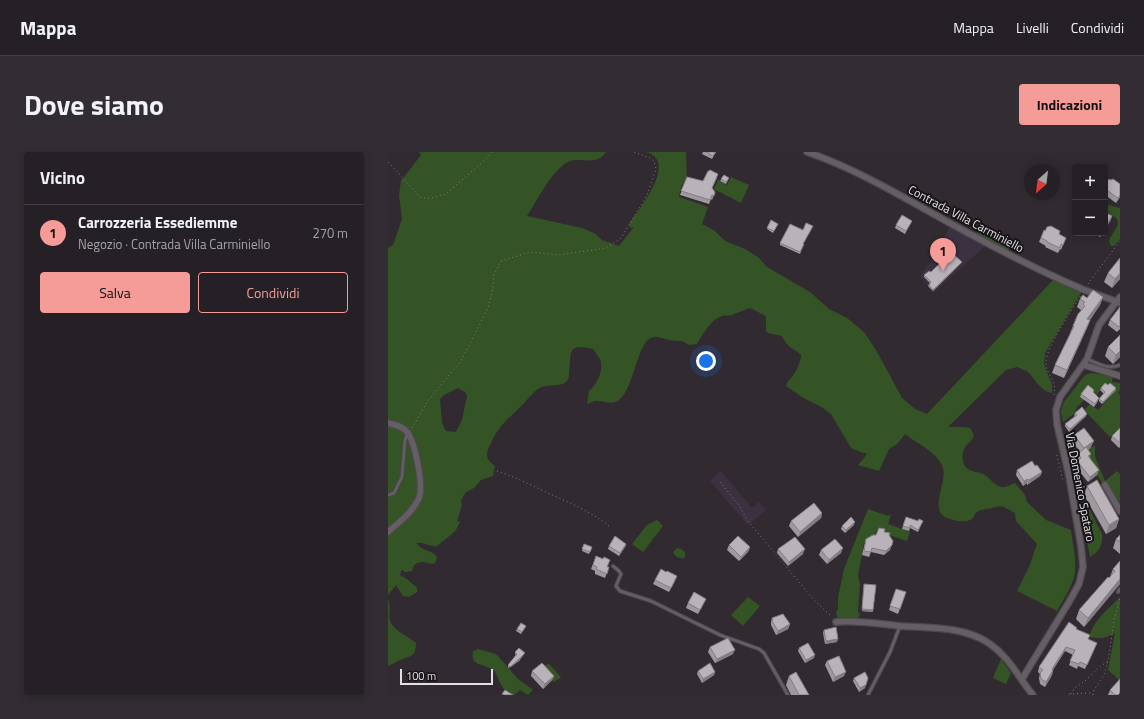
<!DOCTYPE html>
<html lang="it">
<meta charset="utf-8">
<style>
body{margin:0;font-family:"Titillium Web",sans-serif;background:#312d32;color:#f1f3f6}
.controls{position:absolute;right:12px;top:12px;display:grid;overflow:hidden;border-radius:4px;box-shadow:0 2px 10px #0003}
.controls button{width:36px;height:36px;display:grid;place-items:center;padding:0;border:0;border-bottom:1px solid #423e42;background:#252025;color:#f1f3f6;font:20px sans-serif}
.compass{position:absolute;left:636px;top:12px;width:36px;height:36px;border-radius:50%;background:#252025;box-shadow:0 2px 10px #0003;rotate:208deg}
.scale{position:absolute;left:12px;bottom:10px;width:93px;box-sizing:border-box;padding-left:4px;border:2px solid #e3dfe3;border-top:0;font-size:11px;line-height:14px;white-space:nowrap;color:#e3dfe3;-webkit-text-stroke:3px #171517;paint-order:stroke}
.you{position:absolute;left:318px;top:209px;width:14px;height:14px;margin:-10px;border:3px solid #fff;border-radius:50%;background:#1a73e8;box-shadow:0 0 0 6px #1a73e833}
.badge{display:grid;place-items:center;width:26px;height:26px;border-radius:50%;background:#f59b98;color:#111;font-size:13px;font-weight:700}
.pin{position:absolute;translate:-50% -33px;filter:drop-shadow(0 1px 2px #0008)}
.pin::after{content:'';position:absolute;top:21px;width:14px;height:12px;background:inherit;clip-path:polygon(0 0,100% 0,50% 100%)}
.list{margin:0;padding:0;list-style:none}
h2{display:flex;justify-content:space-between;align-items:center;height:52px;margin:0;padding:0 16px;font-size:17px}
h2 small{font-size:13px;font-weight:400;color:#a3a3a7}
.list li{display:grid;grid-template-columns:26px 1fr auto;gap:12px;align-items:center;box-sizing:border-box;height:56px;padding:0 16px;border-top:1px solid #423e42}
.list b{display:block;font-size:15px;white-space:nowrap}
.list p{margin:0;font-size:13px;white-space:nowrap;color:#a3a3a7}
.list em{font-size:13px;font-style:normal;color:#a3a3a7}
.actions{display:flex;gap:8px;padding:12px 16px}
.actions a{flex:1;padding:9px 0;border:1px solid #f59b98;border-radius:4px;text-align:center;font-size:14px;color:#f59b98}
.actions .main{background:#f59b98;color:#111}
.map{position:relative;flex:none;width:732px;height:543px;overflow:hidden;border-radius:4px}
header{display:flex;align-items:center;gap:24px;box-sizing:border-box;height:56px;padding:0 20px;background:#252025;border-bottom:1px solid #423e42}
header strong{font-size:19px}
nav{display:flex;gap:22px;margin-inline-start:auto;font-size:14px}
.intro{display:flex;align-items:center;justify-content:space-between;box-sizing:border-box;height:96px;padding:0 24px}
h1{margin:0;font-size:28px}
.button{padding:10px 18px;border-radius:4px;background:#f59b98;color:#111;font-size:14px;font-weight:700}
main{display:flex;gap:24px;padding:0 24px}
aside{flex:1;background:#252025;border-radius:4px;box-shadow:0 2px 10px #0003}
.map>svg:first-child{display:block}
.industrial{fill:#3b3140}
.green{fill:#355426;fill-rule:evenodd}
.lines{fill:none;stroke-linecap:round;stroke-linejoin:round}
.service-casing{stroke:#4e494e;stroke-width:4.5}
.minor-casing{stroke:#4e494e;stroke-width:8}
.path{stroke:#807b80;stroke-width:1;stroke-dasharray:1 3;stroke-linecap:butt}
.service{stroke:#655f65;stroke-width:2.5}
.minor{stroke:#655f65;stroke-width:5.5}
.wall{fill:#9f999f}
.shaded-wall{fill:#827d82}
.building{fill:#b9b2b9;stroke:#827d82}
.labels{text-anchor:middle;stroke-width:4;stroke-linejoin:round;paint-order:stroke}
.street-label{font-size:12px;fill:#e3dfe3;stroke:#171517}
</style>
<header>
<strong>Mappa</strong>
<nav><a>Mappa</a><a>Livelli</a><a>Condividi</a></nav>
</header>
<div class="intro"><h1>Dove siamo</h1><a class="button">Indicazioni</a></div>
<main>
<aside>
<h2>Vicino<small></small></h2>
<ul class="list">
<li><span class="badge">1</span><div><b>Carrozzeria Essediemme</b><p>Negozio · Contrada Villa Carminiello</p></div><em>270 m</em></li>
</ul>
<div class="actions"><a class="main">Salva</a><a>Condividi</a></div>
</aside>
<div class="map">
<svg width="732" height="543" viewBox="0 0 732 543">
<rect width="100%" height="100%" fill="#312b31"/>
<g class="industrial">
<polygon points="561,75 597,94 545,141 532,124 552,97"/>
<polygon points="332,318 364,356 371,350 378,358 360,373 322,329"/>
</g>
<g class="green">
<path d="M31 0H218C207 16 191 3 178 11 162 21 149 49 139 64L194 76 206 81 214 88 231 94 246 75 242 76 241 72C251 57 291 9 258 0H298L299 27C293 31 292 39 291 45L320 55 314 72 327 79 337 89 357 97 370 105 379 115 422 140 441 157 459 166 476 180 488 198 514 246 527 257 539 262 666 127 694 139 657 201 656 212 664 233V241C653 239 648 229 641 221 638 218 633 217 629 215L618 218 560 275H575L582 276C589 286 584 287 578 294 573 301 573 312 580 317 584 320 590 320 595 322 602 325 607 336 616 335 619 335 623 332 627 331L637 343 639 350 658 368 683 378C685 395 691 415 684 431 680 441 674 450 669 459L629 439 641 415 649 392 628 369 627 361C623 359 617 355 613 354 611 354 607 355 604 356 600 357 593 357 589 360 587 361 586 365 584 367 577 372 564 368 557 365 542 357 559 330 555 316 550 300 529 292 517 282L509 292 501 297 491 319 470 313 476 306 479 301H475L463 296 443 262 435 256 414 245 398 234C399 230 401 228 404 225 408 220 413 209 413 203 404 194 401 198 394 184L380 181 378 179V164L362 156C355 158 350 161 344 163 341 164 337 163 334 164 323 167 315 182 309 192L301 193C293 187 290 190 281 188 276 187 271 184 266 185 249 186 247 236 231 248 223 254 217 248 208 249 205 249 202 251 199 252L201 239C208 234 215 220 213 211 213 206 208 202 205 197 177 191 184 201 181 221 181 225 181 227 178 230 172 235 162 232 154 235 147 237 141 246 136 251 122 266 112 271 103 291 101 295 99 298 99 302 99 308 103 311 107 314L105 324 93 328 86 336 78 340 73 348 74 353 69 369 72 370 68 378 64 382 49 394C42 395 36 390 29 391 33 400 44 397 49 405L48 409 46 412C37 412 36 407 26 413L24 419 17 420 15 418 13 419 12 423 20 428 29 436V440L21 445 15 444 8 433 0 443V96L5 93 14 67 11 43 13 29 33 3ZM70 236 77 240 79 244 74 268 68 280 58 279 54 271 52 247 56 243Z"/>
<polygon points="343,25 361,33 353,51 326,37 330,28 339,33"/>
<polygon points="720,53 732,56 732,87 726,94 722,93 721,88 730,73 729,67 720,60 718,56"/>
<path d="M597 79C607 80 617 86 623 95L615 103 610 101 607 97 586 81Z"/>
<polygon points="703,221 725,224 724,230 732,231 732,238 730,241 732,243 732,276 722,285 696,258 702,252 710,258 728,238 716,233 708,244 692,245 696,248 689,255 687,261 675,270 673,259 676,250 697,223"/>
<polygon points="707,293 707,305 717,329 729,319 732,322 732,350 717,329 714,331 696,300"/>
<path d="M690 339H692L714 382C715 393 711 400 702 405Z"/>
<polygon points="480,357 500,364 503,362 500,372 522,380 519,389 488,379 486,387 483,386 476,391 470,424 472,432 470,459 472,463 470,467 450,467 448,460 450,458 450,445 456,417"/>
<polygon points="269,368 275,374 255,400 244,392 259,373"/>
<path d="M289 396 293 397 297 400V405L296 406C291 407 287 404 285 400Z"/>
<polygon points="360,445 372,454 355,474 343,463"/>
<path d="M732 445V529L720 518 727 481C718 486 712 487 702 485 703 470 722 456 732 445Z"/>
<path d="M0 447C4 456 0 460 2 468 4 478 20 484 28 491 27 506 24 503 12 508 8 510 4 512 0 514Z"/>
<path d="M90 497 104 501 109 503 130 527 145 538 140 543 132 538 126 543H123C120 540 116 538 114 534 111 530 110 525 107 520 100 511 81 516 85 499Z"/>
<polygon points="613,507 623,521 618,532 605,526"/>
<polygon points="161,512 173,525 166,530 152,515"/>
</g>
<g class="lines">
<defs>
<g id="service">
<path d="M699 207C711 212 720 218 732 213"/>
<polyline points="0,343 6,341 14,325 17,288 19,283"/>
<polyline points="225,414 231,419 233,422 228,434 232,439 263,449 332,483 371,497 376,501 400,543"/>
<polyline points="730,440 732,437"/>
<polyline points="480,543 502,500 512,474"/>
</g>
<g id="minor">
<path d="M419 0C477 20 529 54 582 82 619 102 656 121 694 137 707 142 720 146 732 151"/>
<polyline points="696,213 732,224"/>
<path d="M0 271C7 273 15 274 19 280 27 290 36 334 31 346 25 360 11 370 0 380"/>
<polyline points="717,333 732,359"/>
<path d="M448 470C469 468 491 472 512 474 541 476 577 474 602 492 622 506 630 525 645 543"/>
<polyline points="634,527 681,450 691,432 695,415 693,394 681,324 669,272 668,258 672,245 699,207 711,173 732,145"/>
</g>
</defs>
<use href="#service" class="service-casing"/>
<use href="#minor" class="minor-casing"/>
<g class="path">
<polyline points="0,10 33,46 44,46 58,42 99,6 104,0"/>
<polyline points="700,132 732,89"/>
<path d="M666 243C669 228 658 223 658 210 657 197 685 157 693 143"/>
<polyline points="24,276 39,250 72,210 81,194 100,156 105,136 106,122 113,109 142,100 171,103 218,96 233,86 259,43 268,17 266,9 262,6 246,0"/>
<polyline points="669,303 675,329"/>
<path d="M109 319C127 325 143 333 160 341 182 351 204 360 222 375"/>
<polyline points="332,330 351,353 359,368 426,448 444,465"/>
<polyline points="690,336 701,333"/>
<polyline points="681,542 705,541"/>
<path d="M683 542C687 533 691 534 698 528 706 521 710 514 720 510"/>
<polyline points="705,543 706,538 717,521 722,498 726,467 732,447"/>
</g>
<use href="#service" class="service"/>
<use href="#minor" class="minor"/>
</g>
<g class="wall">
<polygon points="315,0 328,0 324,7 314,2"/>
<polygon points="336,23 341,26 338,32 332,29"/>
<polygon points="299,25 315,29 329,26 324,36 327,40 324,48 323,47 321,52 292,43"/>
<polygon points="723,28 732,45 728,51 717,43 717,33"/>
<polygon points="383,68 390,72 385,81 379,77"/>
<polygon points="524,69 517,82 507,76 508,73"/>
<polygon points="656,78 657,79 672,79 671,82 678,86 673,98 672,97 670,101 657,95 658,94 651,90"/>
<polygon points="705,81 715,81 712,85"/>
<polygon points="392,91 415,92 416,92 412,102 392,93"/>
<polygon points="732,106 732,127 724,136 716,130 720,121"/>
<polygon points="574,110 545,139 540,134 542,131 536,125 536,123 543,120"/>
<polygon points="715,145 712,153 702,168 699,176 676,226 664,221 667,213 683,182 682,181 685,174 693,159 693,158 689,155 692,147"/>
<polygon points="732,155 732,177 729,180 720,173 722,168"/>
<polygon points="720,195 732,205 725,212 717,204"/>
<polygon points="720,233 728,236 728,238 714,252 711,249 711,247 716,242 712,238 713,236"/>
<polygon points="706,238 705,241 710,249 706,255 692,245 693,242"/>
<polygon points="687,261 698,264 681,280 677,274 677,272 687,264 686,263"/>
<polygon points="732,276 732,295 731,296 723,288 724,284"/>
<polygon points="686,283 703,295 700,298 702,306 709,323 700,330 687,314 689,309 688,307 690,302 692,300 684,289"/>
<polygon points="647,314 654,320 652,324 639,333 639,331 635,334 628,323 629,318"/>
<polygon points="699,334 731,367 728,376 718,382 696,343"/>
<polygon points="434,361 433,366 410,385 401,374 403,369"/>
<polygon points="518,365 530,369 535,369 530,380 522,376 521,379 514,377"/>
<polygon points="466,373 457,381 453,377 454,374"/>
<polygon points="496,380 501,383 502,398 496,403 483,400 481,405 474,403 478,387"/>
<polygon points="732,383 732,402 725,396 728,387"/>
<polygon points="196,392 204,395 201,402 194,399"/>
<polygon points="238,392 237,395 231,404 220,397 221,394"/>
<polygon points="341,393 362,395 360,400 351,409 339,398"/>
<polygon points="390,397 415,402 400,414 389,401"/>
<polygon points="433,398 453,401 439,412 431,403"/>
<polygon points="208,404 219,415 221,415 217,426 207,422 207,419 203,417"/>
<polygon points="732,409 732,432 696,475 688,467 691,458 722,425 725,417"/>
<polygon points="267,428 287,429 281,440 265,432"/>
<polygon points="476,432 485,460 474,459 476,434"/>
<polygon points="508,437 518,440 510,462 501,458"/>
<polygon points="318,447 316,451 310,462 298,456 300,451"/>
<polygon points="384,466 402,472 400,477 388,483 383,473 383,470"/>
<polygon points="138,474 133,482 128,479 129,477"/>
<polygon points="688,477 700,487 707,495 697,517 690,514 689,517 681,513 685,503 677,499 665,518 664,523 657,535 652,532 651,526 652,522 650,520 651,515"/>
<polygon points="436,478 449,490 437,492 435,481"/>
<polygon points="322,495 345,502 327,511 320,500"/>
<polygon points="411,496 426,506 417,511 410,499"/>
<polygon points="127,500 136,502 131,509 121,516 120,515 120,513 128,503 127,502"/>
<polygon points="439,509 456,524 445,530 437,513"/>
<polygon points="144,519 166,524 164,528 155,537 143,524"/>
<polygon points="310,519 327,520 326,523 314,531 309,522"/>
<polygon points="401,524 421,543 403,543 398,533"/>
<polygon points="466,526 477,536 471,540 465,529"/>
<polygon points="722,538 732,543 720,543"/>
</g>
<g class="shaded-wall">
<polygon points="732,43 732,45 728,51 730,46"/>
<polygon points="724,64 723,68 717,78 717,76"/>
<polygon points="574,110 545,139 545,138"/>
<polygon points="732,121 732,127 724,136 727,127"/>
<polygon points="715,145 712,153 697,175 699,167"/>
<polygon points="702,168 699,176 676,226 679,218"/>
<polygon points="732,199 732,205 725,212 728,203"/>
<polygon points="728,236 728,238 714,252 715,250"/>
<polygon points="711,246 710,249 706,255 707,252"/>
<polygon points="699,262 698,264 681,280 682,277"/>
<polygon points="706,289 703,295 694,302 696,296"/>
<polygon points="711,318 709,323 700,330 702,325"/>
<polygon points="654,320 652,324 639,333 641,328"/>
<polygon points="640,327 639,331 635,334 636,329"/>
<polygon points="434,361 433,366 410,385 412,380"/>
<polygon points="731,367 728,376 718,382 721,373"/>
<polygon points="467,370 466,373 457,381 458,378"/>
<polygon points="238,392 237,395 231,404 232,401"/>
<polygon points="504,393 502,398 496,403 498,399"/>
<polygon points="362,395 360,400 351,409 353,405"/>
<polygon points="455,396 453,401 439,412 441,408"/>
<polygon points="417,397 415,402 400,414 401,410"/>
<polygon points="732,427 732,432 696,475 700,466"/>
<polygon points="474,457 485,458 485,460 474,459"/>
<polygon points="402,472 400,477 388,483 390,479"/>
<polygon points="450,487 449,490 437,492 438,489"/>
<polygon points="678,495 677,499 662,522 664,517"/>
<polygon points="347,498 345,502 327,511 329,507"/>
<polygon points="137,501 131,509 121,516 122,515"/>
<polygon points="427,503 426,506 417,511 418,508"/>
<polygon points="665,518 664,523 657,535 658,530"/>
<polygon points="327,520 326,523 314,531 315,527"/>
<polygon points="458,520 456,524 445,530 447,525"/>
<polygon points="166,524 164,528 155,537 157,532"/>
<polygon points="478,533 477,536 471,540 472,536"/>
</g>
<g class="building">
<polygon points="318,0 327,0 325,4"/>
<polygon points="322,18 330,22 324,36 327,40 326,44 324,43 322,48 293,39 299,25 315,29 320,19 321,19"/>
<polygon points="336,23 341,26 338,30 333,27"/>
<polygon points="721,27 723,28 725,27 732,32 732,43 730,46 717,37 717,33"/>
<polygon points="717,60 724,64 717,76"/>
<polygon points="514,63 524,69 518,79 508,73"/>
<polygon points="383,68 390,72 386,79 379,76"/>
<polygon points="418,71 425,74 415,92 416,92 412,100 392,91 402,72 415,78"/>
<polygon points="663,74 672,79 671,82 678,86 675,93 673,92 672,96 659,90 659,89 653,86 656,78 657,79 659,75"/>
<polygon points="563,100 574,110 545,138 541,133 543,130 536,123 541,119 543,120"/>
<polygon points="732,106 732,121 727,127 720,121"/>
<polygon points="705,138 715,145 699,167 702,168 679,218 667,213 686,174 685,174 690,162 697,154 695,152 697,150 692,147 695,143 699,146"/>
<polygon points="732,155 732,174 731,175 722,168"/>
<polygon points="732,183 732,199 728,203 720,195"/>
<polygon points="717,231 720,233 722,231 728,236 715,250 711,247 717,240 713,236"/>
<polygon points="700,233 706,238 705,240 711,246 707,252 693,242"/>
<polygon points="694,255 699,262 682,277 677,272 689,263 687,261"/>
<polygon points="696,276 706,289 696,296 686,283"/>
<polygon points="732,276 732,291 724,284"/>
<polygon points="698,295 703,302 700,304 711,318 702,325 689,309 693,306 690,302"/>
<polygon points="644,309 647,314 649,313 654,320 641,328 640,327 636,329 629,318"/>
<polygon points="709,328 731,367 721,373 699,334"/>
<polygon points="426,351 434,361 412,380 403,369"/>
<polygon points="463,365 467,370 458,378 454,374"/>
<polygon points="518,365 530,369 531,367 535,369 530,378 522,373 522,376 515,374"/>
<polygon points="491,376 497,377 496,380 502,381 501,383 505,389 504,393 498,399 484,396 483,400 476,399 478,387 485,383 488,383"/>
<polygon points="732,383 732,390 728,387"/>
<polygon points="227,384 238,392 232,401 221,394"/>
<polygon points="350,384 362,395 353,405 341,393"/>
<polygon points="407,385 417,397 401,410 390,397"/>
<polygon points="447,387 455,396 441,408 433,398"/>
<polygon points="196,392 204,395 202,400 194,397"/>
<polygon points="208,404 215,407 216,405 222,408 219,415 221,415 219,422 208,417 209,415 205,413"/>
<polygon points="732,409 732,427 700,466 691,458 720,425 721,426 727,419 725,417"/>
<polygon points="273,417 278,420 279,419 289,424 283,436 267,428"/>
<polygon points="476,432 488,433 485,458 474,457"/>
<polygon points="508,437 518,440 512,457 502,454"/>
<polygon points="306,440 318,447 312,458 300,451"/>
<polygon points="395,462 402,472 390,479 384,469 385,468 384,466"/>
<polygon points="681,470 689,476 688,477 702,483 700,487 709,491 699,513 692,510 691,512 682,509 687,498 678,495 664,517 665,518 658,530 653,527 652,521 655,518 651,515"/>
<polygon points="133,471 138,474 134,480 129,477"/>
<polygon points="448,475 450,487 438,489 436,478"/>
<polygon points="340,486 347,498 329,507 322,495"/>
<polygon points="420,491 427,503 418,508 411,496"/>
<polygon points="131,496 137,501 131,507 122,515 120,513 129,502 127,500"/>
<polygon points="451,504 458,520 447,525 439,509"/>
<polygon points="154,511 166,524 157,532 144,519"/>
<polygon points="322,511 327,520 315,527 310,519"/>
<polygon points="408,520 421,543 411,543 401,524"/>
<polygon points="477,520 480,526 478,533 472,536 466,526"/>
<polygon points="732,527 732,543 727,543 722,538"/>
<polygon points="117,538 125,543 116,543 114,542"/>
</g>
<g class="labels">
<g class="street-label">
<text transform="translate(578 67) rotate(28)" y="4">Contrada Villa Carminiello</text>
<text transform="translate(692 335) rotate(79)" y="4">Via Domenico Spataro</text>
</g>
</g>
</svg>
<div class="controls">
<button>+</button>
<button>−</button>
</div>
<svg class="compass" viewBox="-18 -18 36 36"><path d="M0-13l5 13h-10z" fill="#e53935"/><path d="M0 13l5-13h-10z" fill="#a3a3a7"/></svg>
<div class="scale">100 m</div>
<div class="you"></div>
<div class="pin badge" style="left:555px;top:119px">1</div>
</div>
</main>
